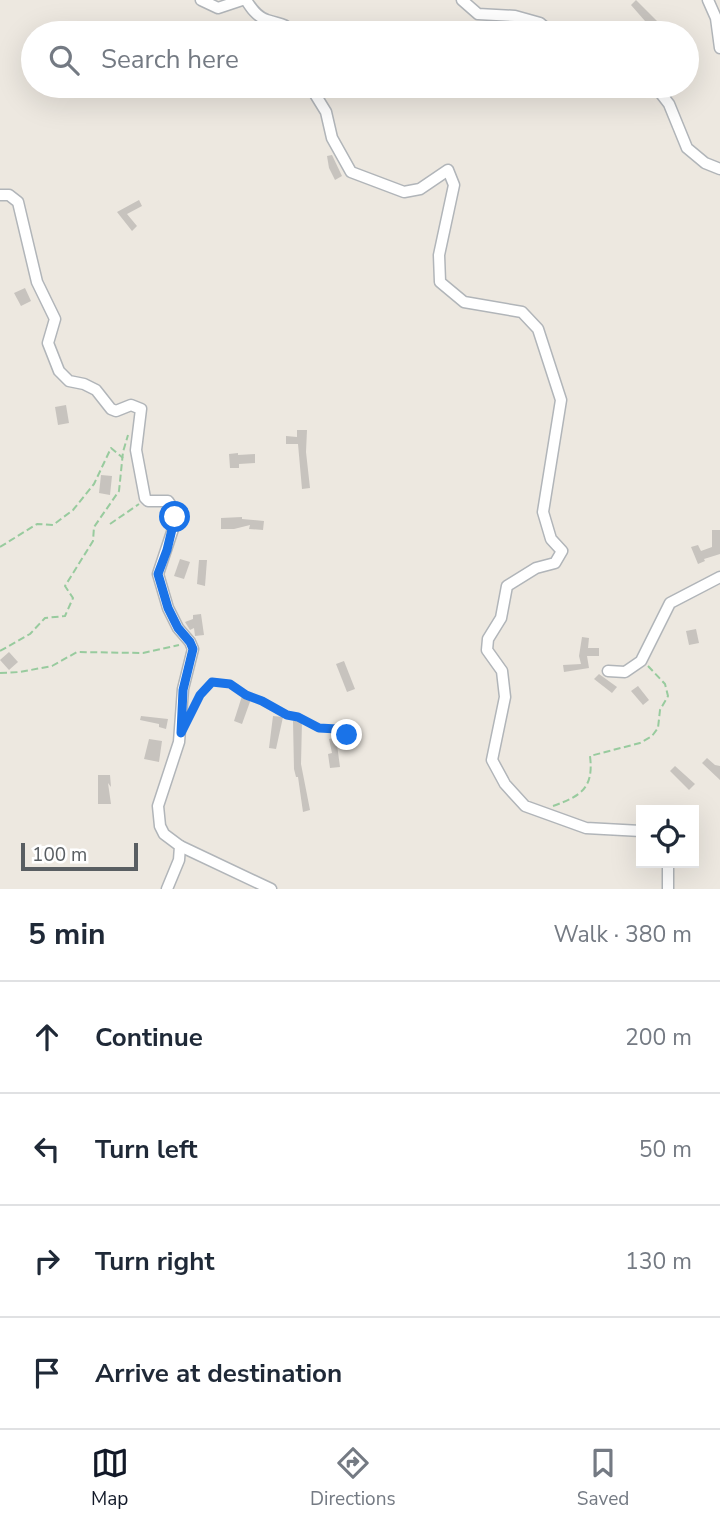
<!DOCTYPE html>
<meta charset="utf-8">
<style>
body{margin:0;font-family:"Nunito Sans",sans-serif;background:#f6f6f7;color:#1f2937}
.controls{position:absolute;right:21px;bottom:21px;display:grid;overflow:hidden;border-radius:0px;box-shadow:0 7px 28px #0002}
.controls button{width:63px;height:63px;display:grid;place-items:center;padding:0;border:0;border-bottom:2px solid #e0e1e3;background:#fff;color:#1f2937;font:35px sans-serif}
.scale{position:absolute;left:21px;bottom:18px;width:117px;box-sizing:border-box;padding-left:7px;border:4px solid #595e62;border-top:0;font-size:19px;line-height:24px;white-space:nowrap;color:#595e62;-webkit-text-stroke:5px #fff;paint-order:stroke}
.stop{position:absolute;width:21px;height:21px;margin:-16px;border:5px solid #1a73e8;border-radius:50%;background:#fff}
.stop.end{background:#1a73e8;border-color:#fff;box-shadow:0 2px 7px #0008}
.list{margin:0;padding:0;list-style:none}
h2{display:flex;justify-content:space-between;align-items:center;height:91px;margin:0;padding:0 28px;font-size:30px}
h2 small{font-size:23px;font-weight:400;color:#747a83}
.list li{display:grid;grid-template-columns:46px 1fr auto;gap:21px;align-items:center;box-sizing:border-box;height:112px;padding:0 28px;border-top:2px solid #e0e1e3}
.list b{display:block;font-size:26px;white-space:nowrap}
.list em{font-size:23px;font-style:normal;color:#747a83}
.icon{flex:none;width:38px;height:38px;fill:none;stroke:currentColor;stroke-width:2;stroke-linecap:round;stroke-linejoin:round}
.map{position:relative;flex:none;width:720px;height:889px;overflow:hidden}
.search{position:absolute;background:#fff;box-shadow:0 7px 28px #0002;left:21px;right:21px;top:21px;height:77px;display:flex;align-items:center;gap:18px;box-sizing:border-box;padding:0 24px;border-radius:38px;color:#747a83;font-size:26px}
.sheet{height:539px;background:#fff}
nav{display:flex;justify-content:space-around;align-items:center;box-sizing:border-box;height:98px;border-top:2px solid #e0e1e3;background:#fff;font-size:19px;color:#747a83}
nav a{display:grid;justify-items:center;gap:4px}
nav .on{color:#111827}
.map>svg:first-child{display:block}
.building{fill:#c7c3be}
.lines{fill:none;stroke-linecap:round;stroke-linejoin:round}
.minor-casing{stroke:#b1b5b9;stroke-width:13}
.path{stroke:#98cb9e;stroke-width:2;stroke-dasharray:7 3.5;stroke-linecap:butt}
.minor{stroke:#fff;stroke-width:10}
.route{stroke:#1a73e8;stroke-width:9}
</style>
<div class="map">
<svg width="720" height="889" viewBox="0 0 720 889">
<rect width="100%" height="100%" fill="#ede8e0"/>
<g class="building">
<polygon points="636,0 659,23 661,22 671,33 660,33 651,25 639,33 635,28 645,21 631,5"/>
<polygon points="332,155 342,176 335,180 329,168 327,156"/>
<polygon points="139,200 142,206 127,214 137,226 132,231 117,212"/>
<polygon points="25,288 31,301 21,306 14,293"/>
<polygon points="66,405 69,423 58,425 55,407"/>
<polygon points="297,430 307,430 306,452 310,488 302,489 298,444 286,444 286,436 297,437"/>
<polygon points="238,453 238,455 255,454 255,463 239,464 239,468 230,468 229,454"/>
<polygon points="101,475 112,476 110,495 99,493"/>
<polygon points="242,517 242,519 264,521 263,530 249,529 250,525 234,529 221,529 221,518"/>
<polygon points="712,530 720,530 720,554 704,559 705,561 698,564 691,547 698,545 701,551 712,547"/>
<polygon points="180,559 190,562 184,579 174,576"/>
<polygon points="199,560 207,560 205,586 197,584"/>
<polygon points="201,614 204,635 195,636 194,628 190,630 185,622 193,619 193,615"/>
<polygon points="696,629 699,643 689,645 686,631"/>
<polygon points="582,637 589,638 588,648 599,648 599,656 587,656 589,668 564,672 563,665 581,664 579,656"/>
<polygon points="9,652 18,662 9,670 0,660"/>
<polygon points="344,661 355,689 347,692 336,664"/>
<polygon points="599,674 617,687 612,693 594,679"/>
<polygon points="638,686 649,700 643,705 631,691"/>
<polygon points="242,696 251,699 242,724 234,721"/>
<polygon points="141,716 168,719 166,729 159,727 159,724 140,720"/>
<polygon points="273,716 283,717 276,749 269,748"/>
<polygon points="293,721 302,721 301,764 310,810 303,812 298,777 296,777 294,769"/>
<polygon points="336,737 340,767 330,768 328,754 332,753 329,739"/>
<polygon points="149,739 162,741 159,762 144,759"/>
<polygon points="707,758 715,765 720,766 720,780 702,763"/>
<polygon points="675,766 695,784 689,790 670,771"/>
<polygon points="98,775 110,775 111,787 108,783 111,804 98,804"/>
</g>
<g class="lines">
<defs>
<g id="minor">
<polyline points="201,0 218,8 242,0"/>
<path d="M246 0C251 8 257 17 267 20 281 25 282 21 293 33"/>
<polyline points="462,0 478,14 515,16 540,23 552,33"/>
<polyline points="708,0 716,18 720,48"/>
<polyline points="310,86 326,112 332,138 351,172 404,192 420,189 448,170 454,185 439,255 440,282 464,302 522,312 538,329 561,400 543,512 551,539 562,551 555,563 536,568 507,586 501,618 488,639 487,650 502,671 505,697 492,760 505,784 525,806 586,828 641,831"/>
<polyline points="655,86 669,104 687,148 705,163 720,169"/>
<polyline points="0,195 9,195 18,202 37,282 55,319 48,343 59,371 69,381 84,384 96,390 111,409 116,411 131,405 141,409 136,450 145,498 148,501 168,501 175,511 174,526 158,574 168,608 178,628 190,642 193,649 183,689 179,742 158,806 160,826 164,834 180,846 179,860 167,889"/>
<polyline points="608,671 625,672 641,661 670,603 720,577"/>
<polyline points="180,846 271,889"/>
<polyline points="668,863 668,889"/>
</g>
</defs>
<use href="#minor" class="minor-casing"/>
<g class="path">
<polyline points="110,524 139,504"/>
<polyline points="0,547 37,524 53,525 73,510 94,484 111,448 123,458"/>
<polyline points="0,651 30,634 45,618 65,616 73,598 65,586 93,541 94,527 119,491 123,452 128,435"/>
<polyline points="0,673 20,672 52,666 77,652 143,653 179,645"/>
<path d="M191 713 200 695 212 682C240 685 259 705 285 715 290 717 296 716 301 718 308 721 314 726 320 728 332 731 342 727 349 739"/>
<path d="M553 806C581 796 594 788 590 756L640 743 652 736 658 728 660 710 668 696 665 684 648 666"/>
</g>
<use href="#minor" class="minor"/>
</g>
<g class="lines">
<polyline class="route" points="175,517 167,550 158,574 168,608 178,628 190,642 193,649 183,690 181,733 200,695 212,682 230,684 246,695 262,701 287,715 298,717 319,728 337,729 347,735"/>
</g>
</svg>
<div class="controls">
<button><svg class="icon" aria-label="locate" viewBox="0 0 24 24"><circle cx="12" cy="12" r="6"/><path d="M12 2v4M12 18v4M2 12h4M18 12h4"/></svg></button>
</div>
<div class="scale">100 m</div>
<div class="stop" style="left:175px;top:517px"></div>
<div class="stop end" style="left:347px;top:735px"></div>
<div class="search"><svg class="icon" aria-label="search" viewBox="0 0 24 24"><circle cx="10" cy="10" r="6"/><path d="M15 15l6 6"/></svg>Search here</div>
</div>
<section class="sheet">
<h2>5 min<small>Walk · 380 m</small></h2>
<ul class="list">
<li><svg class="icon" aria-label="ahead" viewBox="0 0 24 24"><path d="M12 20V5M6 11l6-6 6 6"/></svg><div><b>Continue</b></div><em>200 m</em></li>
<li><svg class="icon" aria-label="left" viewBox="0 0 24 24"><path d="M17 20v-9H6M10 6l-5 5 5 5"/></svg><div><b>Turn left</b></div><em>50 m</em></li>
<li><svg class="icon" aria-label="right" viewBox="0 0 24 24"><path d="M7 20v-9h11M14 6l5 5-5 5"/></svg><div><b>Turn right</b></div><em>130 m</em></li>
<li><svg class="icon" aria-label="arrive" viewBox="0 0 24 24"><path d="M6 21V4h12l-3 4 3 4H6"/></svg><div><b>Arrive at destination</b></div></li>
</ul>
</section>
<nav>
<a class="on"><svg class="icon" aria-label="map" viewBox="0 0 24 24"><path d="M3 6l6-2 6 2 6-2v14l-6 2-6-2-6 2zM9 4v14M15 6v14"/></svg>Map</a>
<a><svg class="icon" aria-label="directions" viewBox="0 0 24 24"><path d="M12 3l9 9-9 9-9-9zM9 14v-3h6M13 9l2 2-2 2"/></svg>Directions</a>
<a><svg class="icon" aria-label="saved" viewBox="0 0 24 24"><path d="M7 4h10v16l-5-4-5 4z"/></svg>Saved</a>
</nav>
